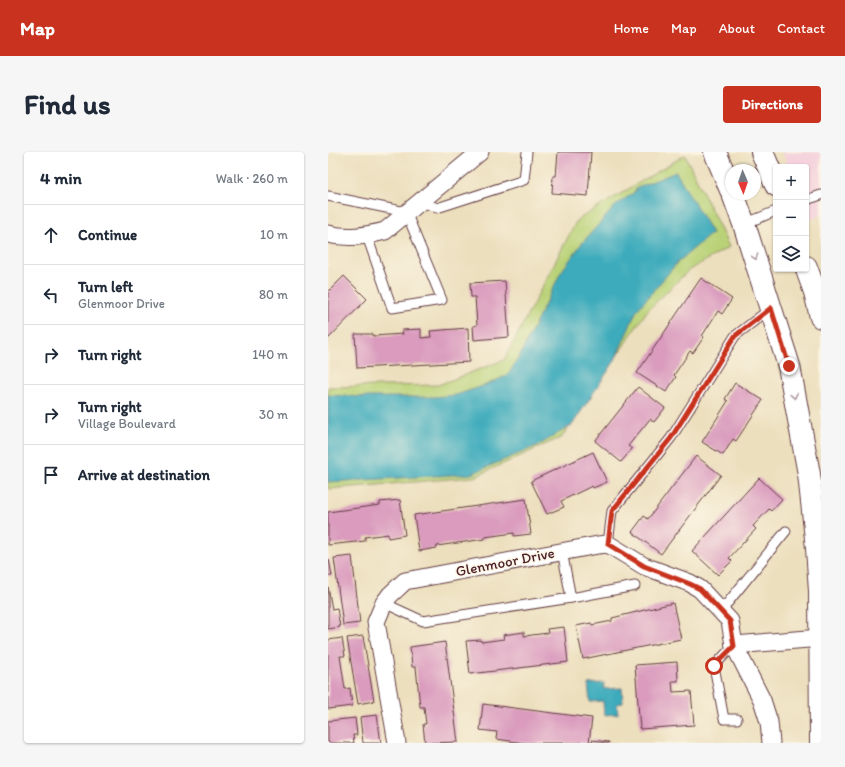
<!DOCTYPE html>
<meta charset="utf-8">
<style>
body{margin:0;font-family:Itim,sans-serif;background:#f6f6f7;color:#1f2937}
.controls{position:absolute;right:12px;top:12px;display:grid;overflow:hidden;border-radius:4px;box-shadow:0 1px 3px #0004}
.controls button{width:36px;height:36px;display:grid;place-items:center;padding:0;border:0;border-bottom:1px solid #e0e1e3;background:#fff;color:#1f2937;font:20px sans-serif}
.compass{position:absolute;left:397px;top:12px;width:36px;height:36px;border-radius:50%;background:#fff;box-shadow:0 1px 3px #0004;rotate:178deg}
.stop{position:absolute;width:12px;height:12px;margin:-9px;border:3px solid #c8321e;border-radius:50%;background:#fff}
.stop.end{background:#c8321e;border-color:#fff;box-shadow:0 1px 4px #0008}
.list{margin:0;padding:0;list-style:none}
h2{display:flex;justify-content:space-between;align-items:center;height:52px;margin:0;padding:0 16px;font-size:17px}
h2 small{font-size:13px;font-weight:400;color:#747a83}
.list li{display:grid;grid-template-columns:26px 1fr auto;gap:12px;align-items:center;box-sizing:border-box;height:60px;padding:0 16px;border-top:1px solid #e0e1e3}
.list b{display:block;font-size:15px;white-space:nowrap}
.list p{margin:0;font-size:13px;white-space:nowrap;color:#747a83}
.list em{font-size:13px;font-style:normal;color:#747a83}
.icon{flex:none;width:22px;height:22px;fill:none;stroke:currentColor;stroke-width:2;stroke-linecap:round;stroke-linejoin:round}
.map{position:relative;flex:none;width:493px;height:591px;overflow:hidden;border-radius:4px}
header{display:flex;align-items:center;gap:24px;box-sizing:border-box;height:56px;padding:0 20px;background:#c8321e;color:#fff}
header strong{font-size:19px}
nav{display:flex;gap:22px;margin-inline-start:auto;font-size:14px}
.intro{display:flex;align-items:center;justify-content:space-between;box-sizing:border-box;height:96px;padding:0 24px}
h1{margin:0;font-size:28px}
.button{padding:10px 18px;border-radius:4px;background:#c8321e;color:#fff;font-size:14px;font-weight:700}
main{display:flex;gap:24px;padding:0 24px}
aside{flex:1;background:#fff;border-radius:4px;box-shadow:0 1px 3px #0004}
.map>svg:first-child{display:block}
.built{fill:#f4cfdc}
.green{fill:#b9d277;stroke:#827851}
.water{fill:#3dabbc;stroke:#446574}
.building{fill:#da9bbe}
.lines{fill:none;stroke-linecap:round;stroke-linejoin:round}
.lane-casing{stroke:#623c41;stroke-width:11}
.street-casing{stroke:#623c41;stroke-width:19}
.secondary-casing{stroke:#623c41;stroke-width:24}
.lane{stroke:#fff;stroke-width:9}
.street{stroke:#fff;stroke-width:17}
.secondary{stroke:#fff;stroke-width:22}
.oneway{stroke:#ae9aa0}
.route{stroke:#c8321e;stroke-width:5}
.labels{text-anchor:middle;stroke-width:3;stroke-linejoin:round;paint-order:stroke}
.street-label{font-size:15px;fill:#4a1f2b;stroke:#fcf5e5}
</style>
<header>
<strong>Map</strong>
<nav><a>Home</a><a>Map</a><a>About</a><a>Contact</a></nav>
</header>
<div class="intro"><h1>Find us</h1><a class="button">Directions</a></div>
<main>
<aside>
<h2>4 min<small>Walk · 260 m</small></h2>
<ul class="list">
<li><svg class="icon" aria-label="ahead" viewBox="0 0 24 24"><path d="M12 20V5M6 11l6-6 6 6"/></svg><div><b>Continue</b></div><em>10 m</em></li>
<li><svg class="icon" aria-label="left" viewBox="0 0 24 24"><path d="M17 20v-9H6M10 6l-5 5 5 5"/></svg><div><b>Turn left</b><p>Glenmoor Drive</p></div><em>80 m</em></li>
<li><svg class="icon" aria-label="right" viewBox="0 0 24 24"><path d="M7 20v-9h11M14 6l5 5-5 5"/></svg><div><b>Turn right</b></div><em>140 m</em></li>
<li><svg class="icon" aria-label="right" viewBox="0 0 24 24"><path d="M7 20v-9h11M14 6l5 5-5 5"/></svg><div><b>Turn right</b><p>Village Boulevard</p></div><em>30 m</em></li>
<li><svg class="icon" aria-label="arrive" viewBox="0 0 24 24"><path d="M6 21V4h12l-3 4 3 4H6"/></svg><div><b>Arrive at destination</b></div></li>
</ul>
</aside>
<div class="map">
<svg width="493" height="591" viewBox="0 0 493 591">
<rect width="100%" height="100%" fill="#fcf5e5"/>
<filter id="ink" filterUnits="userSpaceOnUse"><feTurbulence type="fractalNoise" baseFrequency=".025" numOctaves="2"/><feDisplacementMap in="SourceGraphic" scale="8" xChannelSelector="R" yChannelSelector="G"/><feConvolveMatrix kernelMatrix="1 2 1 2 8 2 1 2 1" color-interpolation-filters="sRGB"/></filter>
<filter id="wash" filterUnits="userSpaceOnUse"><feTurbulence type="fractalNoise" baseFrequency=".012" numOctaves="4" result="noise"/><feDisplacementMap in="SourceGraphic" scale="16" xChannelSelector="R" yChannelSelector="G"/><feGaussianBlur stdDeviation="0.9" result="paint"/><feColorMatrix in="noise" values="0 0 0 0 0 0 0 0 0 0 0 0 0 0 0 0 0 1.4 0 .05"/><feComposite in="paint" operator="in"/></filter>
<g filter="url(#wash)">
<rect width="100%" height="100%" fill="#ecdfbd"/>
<polygon class="built" points="454,0 493,0 493,63 482,68 478,57 478,15 461,15"/>
<polygon class="green" points="357,3 401,95 361,118 319,159 234,285 146,325 0,337 0,235 110,233 176,208 249,68"/>
<g class="water">
<polygon points="348,20 384,81 350,110 309,158 286,210 244,273 211,293 143,322 0,330 0,243 35,245 106,245 128,243 158,233 180,223 191,205 233,120 254,91 288,53 308,39 308,36"/>
<polygon points="276,531 276,537 294,536 295,551 289,552 290,562 276,563 275,549 262,550 260,532"/>
</g>
<g id="blocks">
<g class="building">
<polygon points="230,0 263,0 260,44 224,41 225,24 228,24"/>
<polygon points="16,124 39,147 0,187 0,140"/>
<polygon points="373,126 404,147 394,162 390,159 374,184 376,185 365,201 362,199 346,223 348,225 338,240 309,221"/>
<polygon points="177,129 181,185 146,188 145,174 149,173 147,145 143,145 142,131"/>
<polygon points="140,176 141,210 29,216 27,182 45,182 45,184 75,182 74,178 93,177 93,186 103,185 102,179"/>
<polygon points="407,231 435,248 408,289 405,287 395,303 374,290 400,249 397,247"/>
<polygon points="310,235 337,256 326,270 322,267 300,294 304,297 293,310 267,289"/>
<polygon points="265,300 279,330 265,336 264,334 233,349 236,355 219,362 203,329"/>
<polygon points="368,304 393,323 333,402 304,380 316,364 320,367"/>
<polygon points="431,326 454,347 443,359 441,357 425,374 428,377 401,406 404,409 390,423 364,399"/>
<polygon points="198,347 203,382 186,384 186,381 157,385 157,387 109,394 109,396 91,399 86,363"/>
<polygon points="72,348 77,383 60,386 60,382 37,385 37,389 0,393 0,360 52,353 52,350"/>
<polygon points="24,404 32,471 15,473 6,406"/>
<polygon points="0,407 1,407 4,424 0,424"/>
<polygon points="0,435 4,457 9,456 12,475 0,477"/>
<polygon points="345,451 353,487 255,507 248,474 263,471 264,473 284,469 284,466"/>
<polygon points="236,475 240,510 142,522 138,489 153,488 153,490 176,487 175,483 196,480 196,484 220,481 219,477"/>
<polygon points="35,484 46,549 30,552 19,486"/>
<polygon points="14,486 17,504 12,504 17,537 22,536 24,554 0,557 0,488"/>
<polygon points="117,490 130,590 97,591 95,572 98,572 96,555 92,555 88,515 84,515 82,495"/>
<polygon points="349,510 350,529 344,529 345,540 363,539 366,573 312,577 307,513"/>
<polygon points="155,552 264,566 261,591 196,591 168,587 169,580 152,578"/>
<polygon points="49,563 53,591 35,591 32,565"/>
<polygon points="27,566 29,583 25,583 26,591 0,591 0,569"/>
<polygon points="264,588 281,590 281,591 264,591"/>
</g>
</g>
</g>
<g filter="url(#ink)">
<use href="#blocks" fill-opacity="0" stroke="#623c41" stroke-width="1"/>
<g class="lines">
<defs>
<g id="lane">
<polyline points="0,44 78,60 114,148 64,156 39,84"/>
<polyline points="478,48 493,43"/>
<polyline points="92,49 109,56 196,28 199,0"/>
<polyline points="416,72 448,59"/>
<polyline points="280,392 284,359 343,286 407,184 443,156"/>
<polyline points="234,399 243,446 307,434"/>
<polyline points="56,451 95,469 243,446"/>
<polyline points="393,459 458,379"/>
<polyline points="406,493 386,514 396,567 409,567"/>
</g>
<g id="street">
<path d="M0 82C20 87 37 84 57 79L152 0"/>
<polyline points="406,493 493,486"/>
<polyline points="69,591 48,470 56,451 62,443 77,429 270,393 280,392 316,414 362,431 372,437 402,469 406,493 434,548 441,570 443,591"/>
</g>
<g id="secondary">
<polyline points="387,0 403,38"/>
<polyline points="434,0 448,33"/>
<polyline points="405,42 416,72 461,214 481,322 489,396 492,439 493,591"/>
<polyline points="478,115 487,140 493,165"/>
</g>
</defs>
<use href="#lane" class="lane-casing"/>
<use href="#street" class="street-casing"/>
<use href="#secondary" class="secondary-casing"/>
<use href="#lane" class="lane"/>
<use href="#street" class="street"/>
<use href="#secondary" class="secondary"/>
</g>
<defs><path id="oneway-chevron" d="M-2-3.5L2.5 0L-2 3.5" fill="none" stroke-width="1.6" stroke-linecap="round" stroke-linejoin="round"/></defs>
<g class="oneway">
<use href="#oneway-chevron" transform="translate(427 105) rotate(72)"/>
<use href="#oneway-chevron" transform="translate(466 244) rotate(79)"/>
</g>
</g>
<g class="lines" filter="url(#ink)">
<polyline class="route" points="386,514 406,494 402,469 372,437 362,432 316,414 280,392 284,359 343,286 407,184 443,156 461,214"/>
</g>
<g class="labels">
<g class="street-label">
<text transform="translate(177 410) rotate(-11)" y="5">Glenmoor Drive</text>
</g>
</g>
</svg>
<div class="controls">
<button>+</button>
<button>−</button>
<button><svg class="icon" aria-label="layers" viewBox="0 0 24 24"><path d="M12 4l9 5-9 5-9-5zM3 14l9 5 9-5"/></svg></button>
</div>
<svg class="compass" viewBox="-18 -18 36 36"><path d="M0-13l5 13h-10z" fill="#e53935"/><path d="M0 13l5-13h-10z" fill="#747a83"/></svg>
<div class="stop" style="left:386px;top:514px"></div>
<div class="stop end" style="left:461px;top:214px"></div>
</div>
</main>
